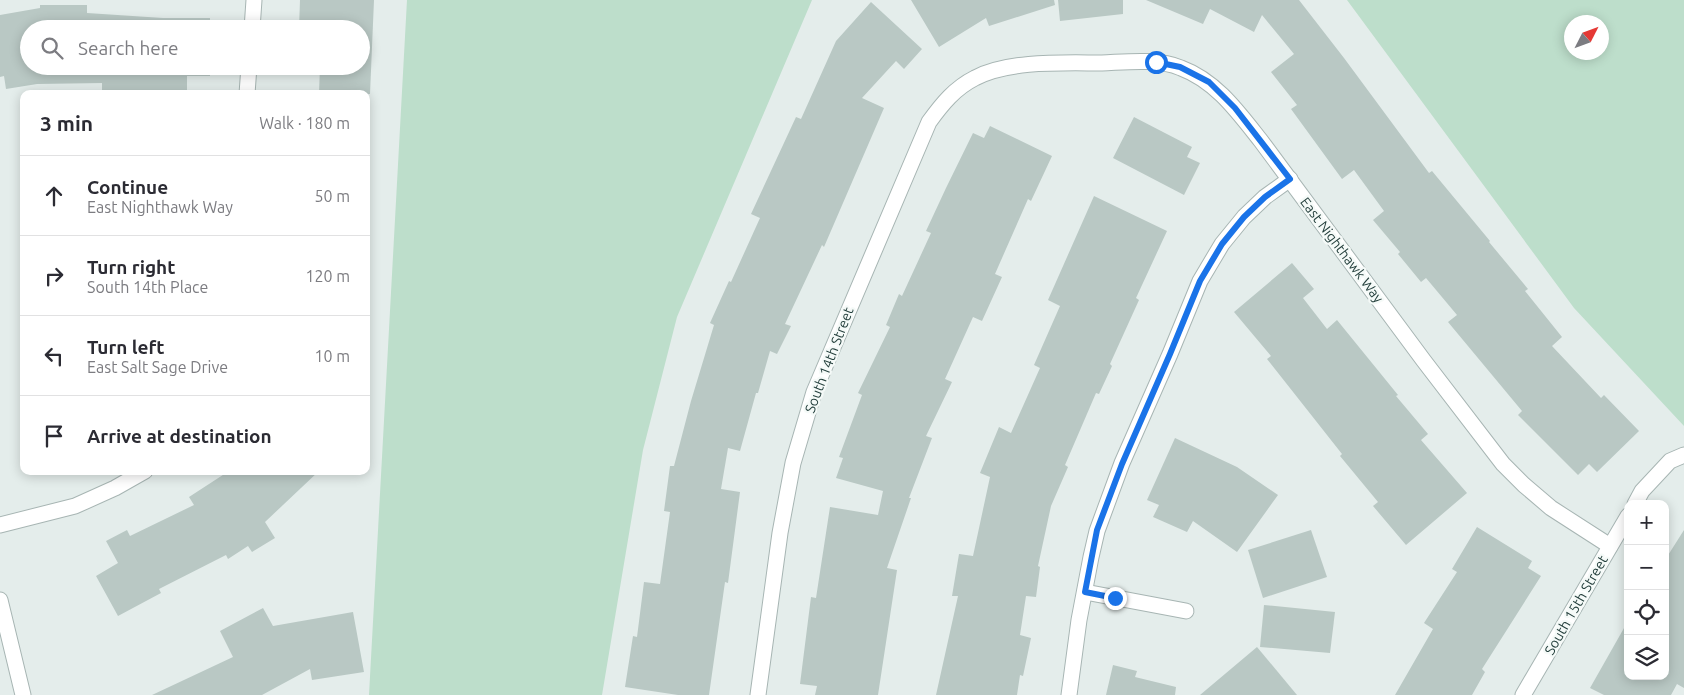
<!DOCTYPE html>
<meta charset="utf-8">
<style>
body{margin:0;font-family:Ubuntu,sans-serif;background:#f7f7f7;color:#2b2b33}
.controls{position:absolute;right:15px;bottom:15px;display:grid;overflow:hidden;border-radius:10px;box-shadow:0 2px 12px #0003}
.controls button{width:45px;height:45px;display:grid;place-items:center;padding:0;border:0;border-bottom:1px solid #e1e1e2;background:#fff;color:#2b2b33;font:25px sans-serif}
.compass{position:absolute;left:1564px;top:15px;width:45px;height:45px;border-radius:50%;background:#fff;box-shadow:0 2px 12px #0003;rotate:48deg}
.stop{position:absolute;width:15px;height:15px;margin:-11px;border:4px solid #1a73e8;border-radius:50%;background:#fff}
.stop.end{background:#1a73e8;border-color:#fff;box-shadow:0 1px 5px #0008}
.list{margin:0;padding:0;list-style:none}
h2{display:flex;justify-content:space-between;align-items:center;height:65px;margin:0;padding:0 20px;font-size:21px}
h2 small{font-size:16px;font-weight:400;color:#7c7c81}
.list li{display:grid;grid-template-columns:32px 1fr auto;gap:15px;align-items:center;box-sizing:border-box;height:80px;padding:0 20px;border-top:1px solid #e1e1e2}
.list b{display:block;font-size:19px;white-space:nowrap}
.list p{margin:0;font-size:16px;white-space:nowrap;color:#7c7c81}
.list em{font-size:16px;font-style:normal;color:#7c7c81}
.icon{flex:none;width:28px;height:28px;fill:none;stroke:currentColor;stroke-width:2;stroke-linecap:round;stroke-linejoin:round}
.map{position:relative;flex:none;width:1684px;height:695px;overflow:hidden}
.search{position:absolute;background:#fff;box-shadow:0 2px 12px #0003;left:20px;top:20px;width:350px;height:55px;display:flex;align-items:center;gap:12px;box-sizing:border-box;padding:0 18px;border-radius:28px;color:#7c7c81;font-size:19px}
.panel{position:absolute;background:#fff;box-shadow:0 2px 12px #0003;left:20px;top:90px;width:350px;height:385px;border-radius:10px}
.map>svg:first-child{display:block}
.green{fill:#bddecb;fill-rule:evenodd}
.building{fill:#b9c8c4}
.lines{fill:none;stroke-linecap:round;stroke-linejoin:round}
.minor-casing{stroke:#a7b5b3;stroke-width:17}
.minor{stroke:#fff;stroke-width:15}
.route{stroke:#1a73e8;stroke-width:6}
.labels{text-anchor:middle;stroke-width:4.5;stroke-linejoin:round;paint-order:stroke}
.street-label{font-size:14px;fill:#243f3c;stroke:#f5faf8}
</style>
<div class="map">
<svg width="1684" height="695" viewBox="0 0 1684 695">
<rect width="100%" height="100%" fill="#e4edeb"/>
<g class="green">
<polygon points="407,0 812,0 677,317 643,450 602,695 369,695"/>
<path d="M1347 0H1684V426L1574 308ZM1572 22H1602V52H1572Z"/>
</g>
<g class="building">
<polygon points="300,0 374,0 370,94 319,94 320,66 361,66 361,29 299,29"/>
<polygon points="911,0 1054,0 1055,5 989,26 986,18 939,47"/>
<polygon points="1058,0 1123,0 1123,14 1060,21"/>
<polygon points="1146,0 1299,0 1344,58 1429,173 1432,171 1490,241 1489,242 1528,289 1525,291 1562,337 1552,346 1601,398 1604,395 1639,431 1597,472 1589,464 1578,475 1518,415 1522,411 1448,322 1457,315 1426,278 1421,282 1398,254 1400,252 1373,220 1384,211 1354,170 1342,179 1291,109 1297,105 1271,72 1294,54 1262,15 1254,32 1210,9 1203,24"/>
<polygon points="871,2 922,49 904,69 896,61 862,98 884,108 824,247 822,245 785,324 791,326 777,354 770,351 758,393 756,393 740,451 728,448 721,489 740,492 728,583 725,582 709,695 678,695 625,687 633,636 637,637 644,582 660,584 670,512 664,511 670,466 674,466 691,401 714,325 710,323 729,281 731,282 760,218 751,214 796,117 801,119 836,41"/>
<polygon points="40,5 87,5 87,13 163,18 210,18 210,29 29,29 29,66 210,66 210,76 187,76 187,94 102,92 102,83 37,84 6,89 4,76 0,77 0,15 40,8"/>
<polygon points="1134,117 1192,147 1187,157 1200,163 1184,195 1113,158"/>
<polygon points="990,126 1052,156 1031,201 1028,199 995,274 1002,277 982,321 973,317 945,379 952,382 926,436 932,438 909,498 911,498 887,568 897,570 878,695 815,695 817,686 800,684 811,597 816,598 830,507 878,515 883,491 836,478 843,458 839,457 862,395 858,393 890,327 886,325 899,294 902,296 931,233 926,231 946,188 973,133 984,138"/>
<polygon points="1094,196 1167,231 1136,298 1139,300 1110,364 1112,366 1099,394 1096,393 1065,465 1068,467 1051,506 1038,566 1040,567 1036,597 1026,596 1020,635 1031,638 1023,676 1020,675 1017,695 936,695 958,596 952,596 959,554 973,556 990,477 980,473 999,427 1011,433 1040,368 1034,365 1060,306 1048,300"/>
<polygon points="1292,263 1314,289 1303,298 1327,329 1337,320 1398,395 1396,396 1428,434 1421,440 1467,493 1406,545 1373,506 1378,502 1340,456 1342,454 1267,359 1271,356 1234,312"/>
<polygon points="1175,438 1237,467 1278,495 1237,552 1193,521 1187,532 1153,517 1159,505 1147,500"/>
<polygon points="229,471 319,471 265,522 275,538 252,552 248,546 228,559 226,555 159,589 161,593 118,616 96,576 118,563 106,541 127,530 130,536 194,505 189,497"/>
<polygon points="1477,527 1532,561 1528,568 1541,576 1482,669 1485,672 1472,695 1395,695 1433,629 1424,623 1457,572 1452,569"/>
<polygon points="1311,530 1327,577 1263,598 1248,550"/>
<polygon points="1684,530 1684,688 1677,684 1671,695 1604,695 1590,688 1628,621 1628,676 1665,676 1665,560"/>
<polygon points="1264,605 1335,612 1330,653 1260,647"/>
<polygon points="263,608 273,626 353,612 364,672 312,680 310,669 262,695 152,695 233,657 220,631"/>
<polygon points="1257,647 1297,695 1200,695"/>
<polygon points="1113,665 1137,671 1135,677 1176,687 1175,695 1106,695"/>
</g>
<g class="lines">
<defs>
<g id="minor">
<polyline points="252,29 254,0"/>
<polyline points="247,94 249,66"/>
<polyline points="1635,504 1642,491 1670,461 1684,455"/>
<polyline points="0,525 75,506 115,488 145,471"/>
<polyline points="1085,592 1186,611"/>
<polyline points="0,600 23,695"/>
<path d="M758 695 780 533 793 463 814 392 929 122C942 104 955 88 975 78 1008 60 1065 63 1102 63 1127 62 1157 58 1181 68 1216 81 1238 112 1261 141L1424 361 1503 464 1524 485 1551 508 1610 546"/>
<polyline points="1069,695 1079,620 1091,557 1097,531 1122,463 1170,354 1200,281 1222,244 1244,217 1265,197 1290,179"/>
<polyline points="1523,695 1628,516"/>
</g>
</defs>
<use href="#minor" class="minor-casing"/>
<use href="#minor" class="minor"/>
</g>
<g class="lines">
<polyline class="route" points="1115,598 1085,592 1097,530 1122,464 1170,354 1200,281 1222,244 1244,217 1265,197 1290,179 1235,108 1209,82 1180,67 1156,62"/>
</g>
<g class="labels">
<g class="street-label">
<text transform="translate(1342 250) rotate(53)" y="5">East Nighthawk Way</text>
<text transform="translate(829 360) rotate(-69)" y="5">South 14th Street</text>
<text transform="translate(1576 605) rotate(-60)" y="5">South 15th Street</text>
</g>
</g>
</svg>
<div class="controls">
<button>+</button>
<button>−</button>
<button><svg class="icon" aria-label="locate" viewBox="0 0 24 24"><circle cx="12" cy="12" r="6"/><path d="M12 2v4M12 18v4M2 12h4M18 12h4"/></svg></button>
<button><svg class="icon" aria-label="layers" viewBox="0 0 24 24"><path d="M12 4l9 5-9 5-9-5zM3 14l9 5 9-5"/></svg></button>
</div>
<svg class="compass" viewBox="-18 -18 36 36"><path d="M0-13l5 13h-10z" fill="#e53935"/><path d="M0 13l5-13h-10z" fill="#7c7c81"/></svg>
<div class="stop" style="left:1156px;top:62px"></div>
<div class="stop end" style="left:1115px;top:598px"></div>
<div class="search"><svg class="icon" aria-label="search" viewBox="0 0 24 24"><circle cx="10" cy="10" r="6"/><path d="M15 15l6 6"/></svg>Search here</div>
<section class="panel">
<h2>3 min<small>Walk · 180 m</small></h2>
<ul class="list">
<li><svg class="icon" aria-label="ahead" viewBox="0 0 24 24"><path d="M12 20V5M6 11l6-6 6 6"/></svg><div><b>Continue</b><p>East Nighthawk Way</p></div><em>50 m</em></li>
<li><svg class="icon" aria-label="right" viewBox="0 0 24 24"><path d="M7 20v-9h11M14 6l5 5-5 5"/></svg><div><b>Turn right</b><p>South 14th Place</p></div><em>120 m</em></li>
<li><svg class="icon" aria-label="left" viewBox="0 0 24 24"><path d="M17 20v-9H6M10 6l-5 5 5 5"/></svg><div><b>Turn left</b><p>East Salt Sage Drive</p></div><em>10 m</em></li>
<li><svg class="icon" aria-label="arrive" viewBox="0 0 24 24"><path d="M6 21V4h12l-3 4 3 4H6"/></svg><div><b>Arrive at destination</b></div></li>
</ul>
</section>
</div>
